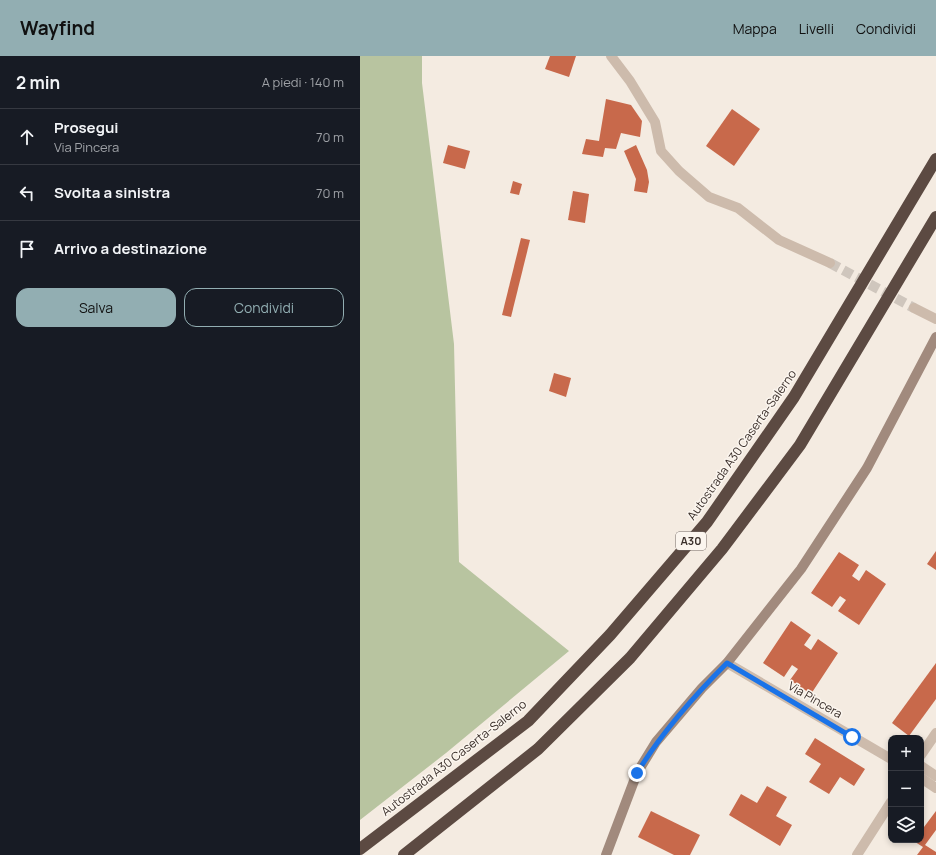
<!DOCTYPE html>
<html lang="it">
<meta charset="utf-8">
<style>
body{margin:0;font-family:Manrope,sans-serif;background:#20242c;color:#f1f3f6}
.controls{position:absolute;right:12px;bottom:12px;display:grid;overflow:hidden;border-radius:8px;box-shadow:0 2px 6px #0003}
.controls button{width:36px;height:36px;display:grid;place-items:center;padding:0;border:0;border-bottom:1px solid #363941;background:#171b24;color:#f1f3f6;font:20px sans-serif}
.stop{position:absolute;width:12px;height:12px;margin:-9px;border:3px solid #1a73e8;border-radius:50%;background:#fff}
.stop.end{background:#1a73e8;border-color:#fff;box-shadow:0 1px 4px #0008}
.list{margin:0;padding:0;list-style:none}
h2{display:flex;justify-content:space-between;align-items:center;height:52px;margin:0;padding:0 16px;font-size:17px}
h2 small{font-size:13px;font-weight:400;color:#9ea1a6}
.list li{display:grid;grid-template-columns:26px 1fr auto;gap:12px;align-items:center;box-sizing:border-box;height:56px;padding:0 16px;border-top:1px solid #363941}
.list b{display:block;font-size:15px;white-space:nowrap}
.list p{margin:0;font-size:13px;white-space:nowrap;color:#9ea1a6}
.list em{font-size:13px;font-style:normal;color:#9ea1a6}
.actions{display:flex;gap:8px;padding:12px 16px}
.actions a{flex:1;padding:9px 0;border:1px solid #92aeb2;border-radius:12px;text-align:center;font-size:14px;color:#92aeb2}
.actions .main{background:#92aeb2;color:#111}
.icon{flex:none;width:22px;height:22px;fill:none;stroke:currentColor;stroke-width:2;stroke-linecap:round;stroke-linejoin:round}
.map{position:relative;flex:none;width:576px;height:799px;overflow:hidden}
header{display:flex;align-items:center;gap:24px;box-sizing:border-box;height:56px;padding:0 20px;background:#92aeb2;color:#111}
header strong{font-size:19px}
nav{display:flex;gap:22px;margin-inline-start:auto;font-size:14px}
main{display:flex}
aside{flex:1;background:#171b24}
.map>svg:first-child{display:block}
.green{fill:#b8c4a0}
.building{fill:#c8694b}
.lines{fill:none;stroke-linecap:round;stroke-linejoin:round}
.minor-tunnel{stroke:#cfc6bd;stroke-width:10;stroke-dasharray:10 5;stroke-linecap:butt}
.minor{stroke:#cdbbac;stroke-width:10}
.secondary{stroke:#a18a7d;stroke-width:10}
.motorway{stroke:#5c4a42;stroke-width:12}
.route{stroke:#1a73e8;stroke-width:5}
.labels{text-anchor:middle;stroke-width:3;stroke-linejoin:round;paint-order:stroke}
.shield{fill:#fbf5ee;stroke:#756b66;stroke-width:1}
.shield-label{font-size:11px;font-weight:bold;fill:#3b302b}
.street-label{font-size:12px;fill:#3b302b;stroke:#fbf5ee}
</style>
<header>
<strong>Wayfind</strong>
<nav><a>Mappa</a><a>Livelli</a><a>Condividi</a></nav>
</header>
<main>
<aside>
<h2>2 min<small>A piedi · 140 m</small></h2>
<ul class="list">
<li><svg class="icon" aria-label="ahead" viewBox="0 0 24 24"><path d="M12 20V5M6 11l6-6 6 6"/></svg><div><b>Prosegui</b><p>Via Pincera</p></div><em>70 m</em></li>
<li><svg class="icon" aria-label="left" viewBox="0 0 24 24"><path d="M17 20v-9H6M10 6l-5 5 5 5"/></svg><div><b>Svolta a sinistra</b></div><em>70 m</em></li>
<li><svg class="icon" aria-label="arrive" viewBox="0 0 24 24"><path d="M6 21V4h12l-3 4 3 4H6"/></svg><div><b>Arrivo a destinazione</b></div></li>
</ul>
<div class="actions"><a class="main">Salva</a><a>Condividi</a></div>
</aside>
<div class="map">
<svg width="576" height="799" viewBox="0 0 576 799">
<rect width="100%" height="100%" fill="#f4ebe1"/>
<polygon class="green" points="0,0 62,0 62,27 94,288 99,506 209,595 86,697 0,764"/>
<g class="building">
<polygon points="190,0 216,0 209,21 185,13"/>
<polygon points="246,43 271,49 282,65 280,81 261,77 256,93 245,92 243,101 222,98 226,83 239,85"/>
<polygon points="372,53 400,73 374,110 346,90"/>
<polygon points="88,89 110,95 105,113 83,107"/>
<polygon points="276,89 287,114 289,126 287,137 274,135 276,123 264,95"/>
<polygon points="153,125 162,128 159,139 150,137"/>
<polygon points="213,135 229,138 225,167 208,164"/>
<polygon points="161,182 170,184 151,261 142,259"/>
<polygon points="194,317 211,322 206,341 189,335"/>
<polygon points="576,495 576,514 567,508"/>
<polygon points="479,496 499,509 492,520 499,525 506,514 526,528 499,569 478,555 486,544 480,540 472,551 451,537"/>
<polygon points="431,565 451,579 444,589 451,594 458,583 478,597 451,638 430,624 438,613 432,609 424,621 403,607"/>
<polygon points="576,607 576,643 549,680 532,667"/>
<polygon points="455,682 505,713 494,730 480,721 469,738 449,726 461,708 445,698"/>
<polygon points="407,730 427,741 416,760 432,769 420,790 369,759 381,738 397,747"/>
<polygon points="291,755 340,779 330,799 314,799 278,781"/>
<polygon points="576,755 576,774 565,789 576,796 576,799 557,799 563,791 552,784 561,784 561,775"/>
</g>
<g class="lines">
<polyline class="minor-tunnel" points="470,207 554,252"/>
<g class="minor">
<polyline points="251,0 270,25 295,66 301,95 319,115 349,141 378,152 419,184 470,207"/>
<polyline points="554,252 576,263"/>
<polyline points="367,607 531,703"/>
<polyline points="561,699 576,677"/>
<polyline points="561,710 576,720"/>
<polyline points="561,722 576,732"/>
<polyline points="497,799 531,746"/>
</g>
<polyline class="secondary" points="246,799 277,717 296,686 342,632 367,607 441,513 507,412 576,281"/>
<g class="motorway">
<polyline points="0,793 168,665 250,579 347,466 434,341 576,103"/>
<polyline points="44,799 178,693 270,602 362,493 440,389 576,161"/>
</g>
</g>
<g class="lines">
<path class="route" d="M277 717C302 676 333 641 367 607L492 681"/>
</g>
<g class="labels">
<rect class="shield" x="316" y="476" width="30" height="18" rx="3"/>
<g class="shield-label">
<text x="331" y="489">A30</text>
</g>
<g class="street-label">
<text transform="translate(382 389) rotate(-55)" y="4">Autostrada A30 Caserta-Salerno</text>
<text transform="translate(455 644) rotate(30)" y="4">Via Pincera</text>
<text transform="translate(94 702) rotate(-38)" y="4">Autostrada A30 Caserta-Salerno</text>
</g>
</g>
</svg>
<div class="controls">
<button>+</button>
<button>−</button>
<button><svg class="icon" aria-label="layers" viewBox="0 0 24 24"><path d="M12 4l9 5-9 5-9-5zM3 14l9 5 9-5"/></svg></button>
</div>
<div class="stop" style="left:492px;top:681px"></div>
<div class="stop end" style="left:277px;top:717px"></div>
</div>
</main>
